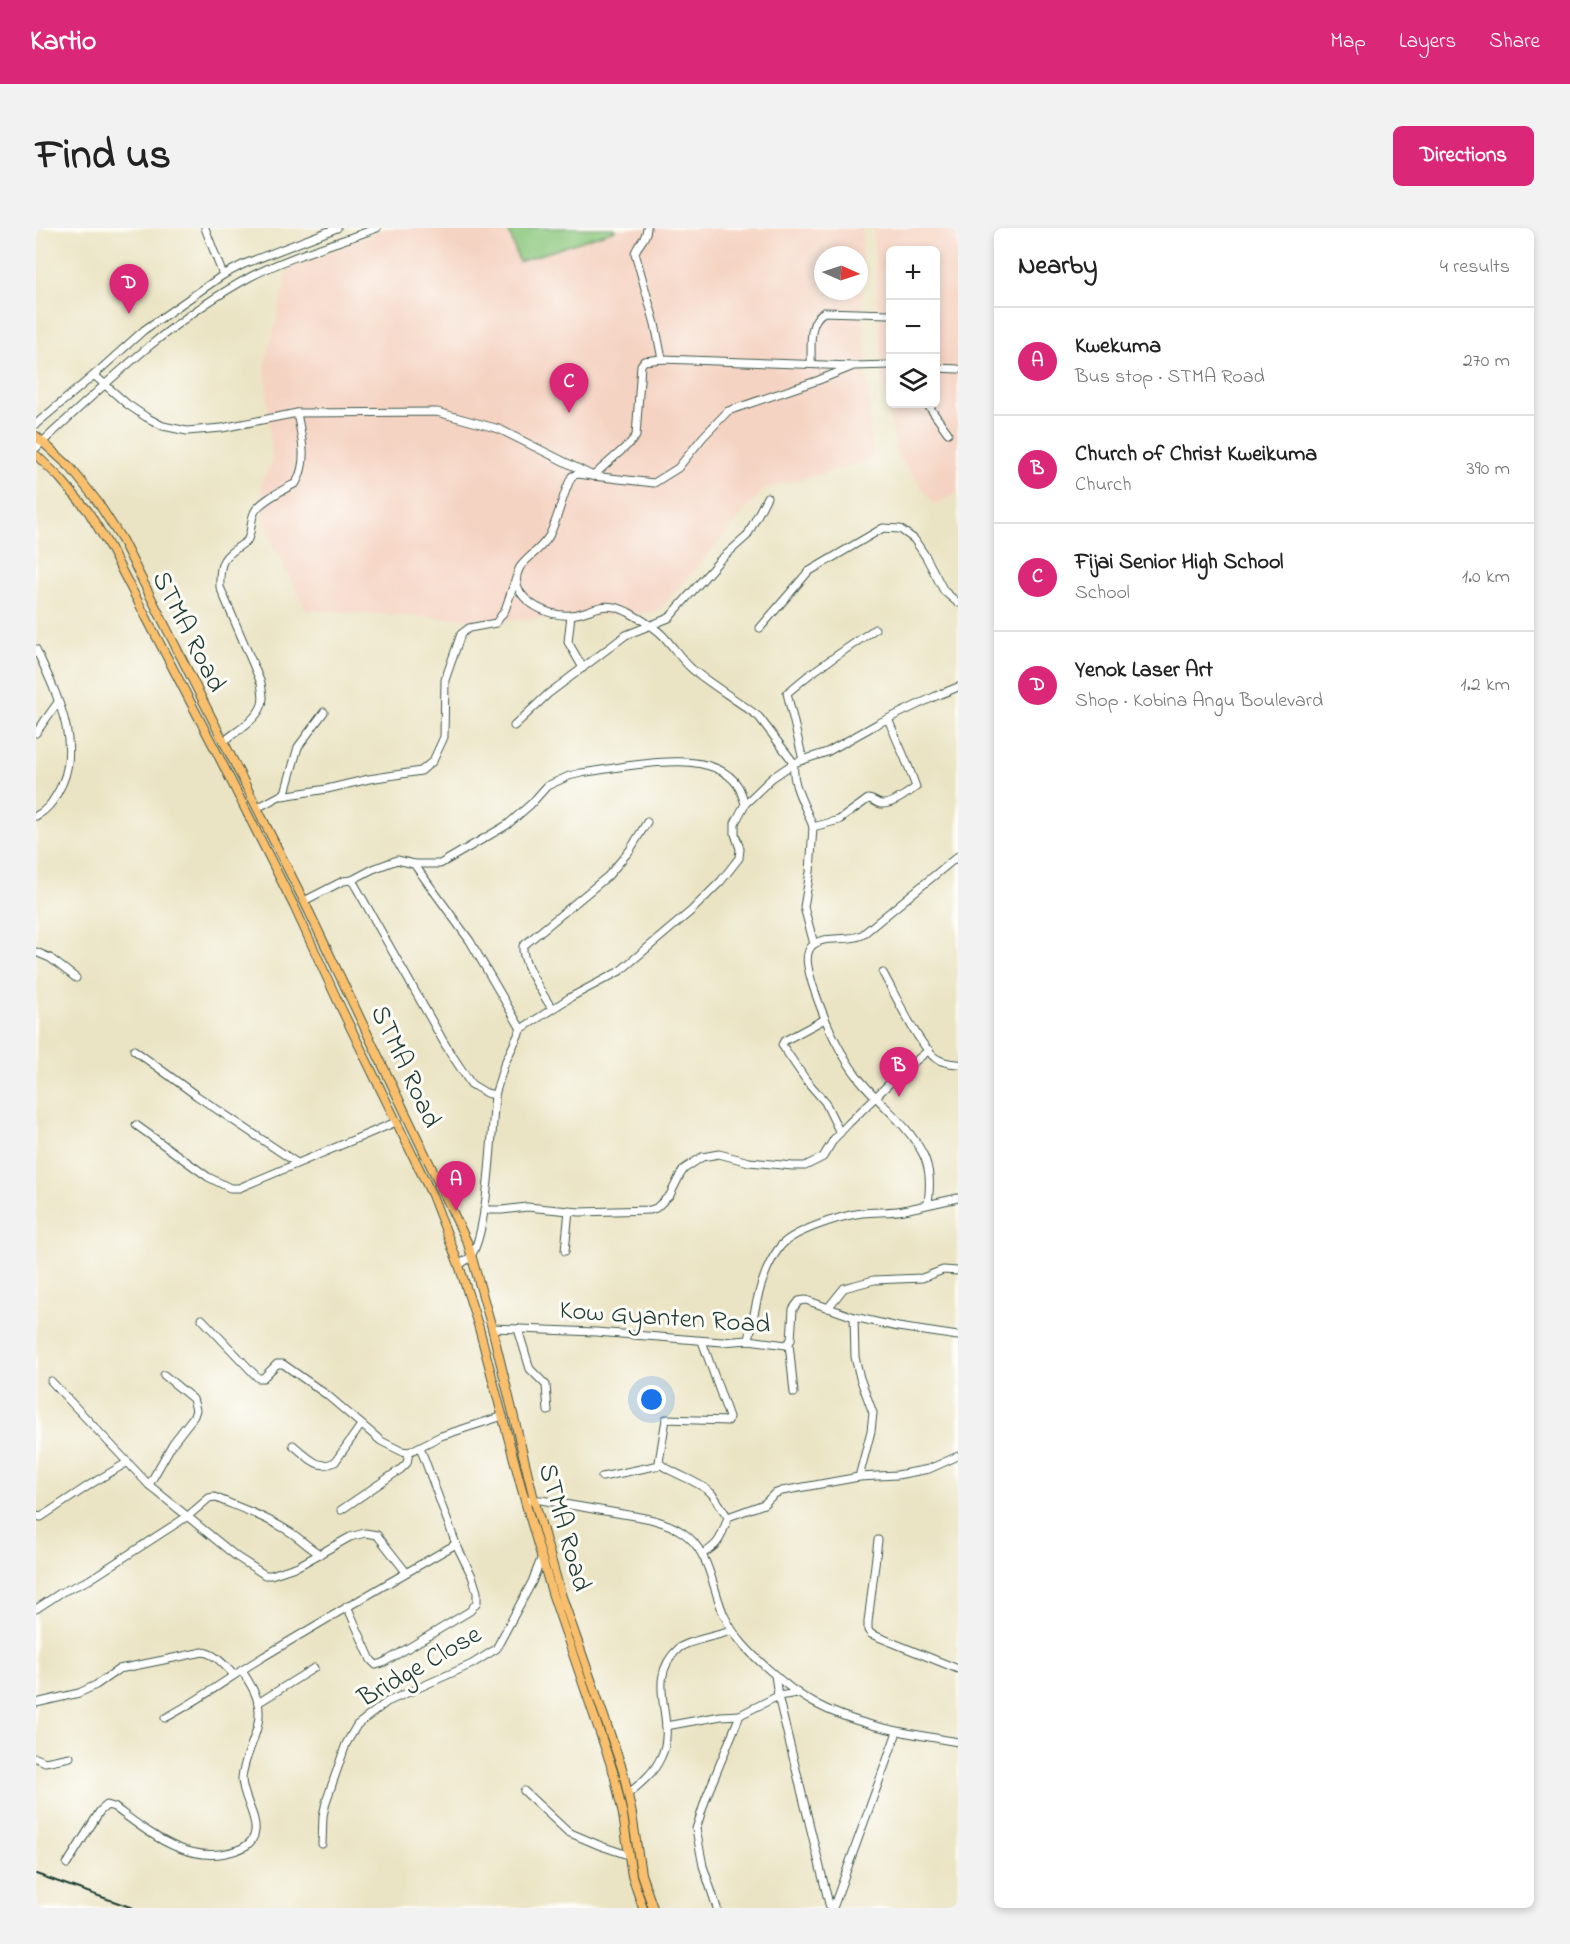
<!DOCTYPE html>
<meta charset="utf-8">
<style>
body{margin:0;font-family:"Indie Flower",sans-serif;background:#f2f2f2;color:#222}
.controls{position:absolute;right:18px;top:18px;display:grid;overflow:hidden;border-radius:9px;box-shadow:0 3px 9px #0003}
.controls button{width:54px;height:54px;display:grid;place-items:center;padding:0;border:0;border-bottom:2px solid #e0e0e0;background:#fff;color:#222;font:30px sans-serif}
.compass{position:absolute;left:778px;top:18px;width:54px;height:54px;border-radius:50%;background:#fff;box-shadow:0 3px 9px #0003;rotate:93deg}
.you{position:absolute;left:616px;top:1172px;width:21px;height:21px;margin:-15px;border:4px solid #fff;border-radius:50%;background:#1a73e8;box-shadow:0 0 0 9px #1a73e833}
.badge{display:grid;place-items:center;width:39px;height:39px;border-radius:50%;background:#db2777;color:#fff;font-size:20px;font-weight:700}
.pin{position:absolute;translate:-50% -50px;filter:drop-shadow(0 2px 3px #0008)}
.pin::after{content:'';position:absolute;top:32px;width:21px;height:18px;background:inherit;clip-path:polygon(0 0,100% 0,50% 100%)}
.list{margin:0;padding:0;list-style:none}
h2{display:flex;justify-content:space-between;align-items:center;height:78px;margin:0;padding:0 24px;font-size:26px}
h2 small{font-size:20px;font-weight:400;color:#767676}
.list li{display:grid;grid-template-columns:39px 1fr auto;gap:18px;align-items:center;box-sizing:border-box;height:108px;padding:0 24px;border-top:2px solid #e0e0e0}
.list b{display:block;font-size:22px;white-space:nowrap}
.list p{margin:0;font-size:20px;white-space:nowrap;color:#767676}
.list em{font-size:20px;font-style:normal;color:#767676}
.icon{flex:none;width:33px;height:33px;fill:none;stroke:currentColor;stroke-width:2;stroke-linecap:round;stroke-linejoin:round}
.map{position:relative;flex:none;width:922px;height:1680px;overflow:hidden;border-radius:9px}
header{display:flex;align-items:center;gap:36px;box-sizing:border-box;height:84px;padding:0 30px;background:#db2777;color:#fff}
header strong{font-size:28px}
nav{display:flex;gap:33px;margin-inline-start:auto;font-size:21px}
.intro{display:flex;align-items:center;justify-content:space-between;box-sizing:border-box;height:144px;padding:0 36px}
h1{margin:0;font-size:42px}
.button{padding:15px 27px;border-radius:9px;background:#db2777;color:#fff;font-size:21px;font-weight:700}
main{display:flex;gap:36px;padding:0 36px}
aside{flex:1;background:#fff;border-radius:9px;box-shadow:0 3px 9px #0003}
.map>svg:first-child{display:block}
.built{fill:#f5d3c2;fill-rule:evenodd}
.park{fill:#8bc77d;stroke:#558258;stroke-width:1.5}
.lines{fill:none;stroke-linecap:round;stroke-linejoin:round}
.minor-casing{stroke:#3e564a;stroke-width:9}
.major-casing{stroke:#3e564a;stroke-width:10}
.minor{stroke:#fff;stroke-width:7}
.major{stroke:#f9bf6d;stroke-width:8}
.rail{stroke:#1f3d34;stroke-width:2}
.labels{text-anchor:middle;stroke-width:6;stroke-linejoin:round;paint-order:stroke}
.street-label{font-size:27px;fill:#1f3d34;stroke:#fdfcf7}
</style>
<header>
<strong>Kartio</strong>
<nav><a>Map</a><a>Layers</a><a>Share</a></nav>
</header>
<div class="intro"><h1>Find us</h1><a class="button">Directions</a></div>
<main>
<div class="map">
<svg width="922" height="1680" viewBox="0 0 922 1680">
<rect width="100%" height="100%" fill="#fdfcf7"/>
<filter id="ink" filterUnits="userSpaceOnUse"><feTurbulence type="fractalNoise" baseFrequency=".0167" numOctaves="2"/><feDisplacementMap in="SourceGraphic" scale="12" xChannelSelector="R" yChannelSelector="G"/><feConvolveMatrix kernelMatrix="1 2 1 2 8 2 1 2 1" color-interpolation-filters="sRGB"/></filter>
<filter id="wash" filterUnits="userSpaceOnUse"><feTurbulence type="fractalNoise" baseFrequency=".008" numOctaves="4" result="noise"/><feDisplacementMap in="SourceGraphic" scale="24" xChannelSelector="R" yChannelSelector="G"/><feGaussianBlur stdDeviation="1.35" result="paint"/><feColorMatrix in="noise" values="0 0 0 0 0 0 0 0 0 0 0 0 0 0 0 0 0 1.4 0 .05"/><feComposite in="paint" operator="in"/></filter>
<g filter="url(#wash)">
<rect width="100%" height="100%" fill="#ebe4c4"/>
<g class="built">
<path d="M350 0H826V75L837 232 728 261 622 384 467 393 270 382 232 306 225 254 236 235 229 138 252 41ZM787 27H823V63H787Z"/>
<path d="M837 0H922V265L899 277 860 225 845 136ZM855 22H900V176H855Z"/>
</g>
<polygon class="park" points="472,0 578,0 579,2 483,34"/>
</g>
<g filter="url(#ink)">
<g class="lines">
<defs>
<g id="minor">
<polyline points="169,0 187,47"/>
<path d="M611 0C610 13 602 15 599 25L619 96 626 131"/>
<path d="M775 136C776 119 771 94 788 84L853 86"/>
<polyline points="900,140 922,141"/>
<polyline points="58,147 91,176 110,189 127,198 151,203 186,200 261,185 401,184 463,201 557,248 618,255 642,240 667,209 692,183 783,152 815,139"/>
<polyline points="891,176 912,205"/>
<polyline points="0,196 58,147 108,102 187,47 208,36 301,0"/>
<path d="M0 220C67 158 133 93 214 49 254 28 299 16 341 0"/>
<polyline points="535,387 532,414 547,440"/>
<polyline points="724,400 772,344 847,300 864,301 878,311 890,329 908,363 922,375"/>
<path d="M0 421C19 463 49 519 22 564 16 575 11 582 0 588"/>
<path d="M852 491 873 540 880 559C872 565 856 577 845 576 840 575 837 571 832 571L803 592 777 599C770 578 755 558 758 535L723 489C701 472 677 458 656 441 646 432 638 420 629 410 621 400 603 390 592 384 566 371 558 384 535 387 512 390 470 369 483 341 487 332 506 321 513 308 523 289 526 267 536 248L542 246 557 248 594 215 600 208 605 137 608 133 626 131 817 138 855 137"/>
<polyline points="478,498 512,466 590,407 633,390 684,332 711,308 731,269"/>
<polyline points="0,505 22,474"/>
<path d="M187 514C199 504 219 493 225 479 229 471 226 463 225 455L184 359C183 330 188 329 211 313 216 305 214 294 218 285 223 273 249 261 260 255 273 232 265 208 261 185"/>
<polyline points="767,532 751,465 774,446 839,401"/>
<polyline points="246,568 291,561 333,551 385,543 397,533 408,509 409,452 425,406 433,400 460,395 469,382 480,350"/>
<polyline points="221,580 249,565 262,519 288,484"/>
<polyline points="777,599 774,644 768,679 778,716"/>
<polyline points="378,636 434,713 485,801 468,837 459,867"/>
<path d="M316 652 410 818 435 856 450 865 459 867C456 898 452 1009 434 1029 431 1032 426 1035 423 1037"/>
<path d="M268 673 307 653 316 652 337 641 361 632 378 636H404L471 597 495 576 511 558 533 548 545 545C586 540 676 516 702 558 705 563 707 570 709 576"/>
<polyline points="0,724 14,730 40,750"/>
<path d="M847 745C861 770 877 806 896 827 901 833 914 836 922 836"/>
<path d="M516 781C507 766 485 734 487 718L572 648 594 622 611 594"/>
<polyline points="789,791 748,813 746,817 770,852 789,874 804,905"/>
<polyline points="485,801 535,769 584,743 655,683 685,653 703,630 704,621 699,606 699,595 709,576 736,550 758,535 791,524 843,495 900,468 922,459"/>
<polyline points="98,822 161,868 261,935"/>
<polyline points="100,897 172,949 194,960 203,960 360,894"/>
<path d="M892 976C894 959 895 942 887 926 872 897 846 878 825 853 802 825 787 789 776 755 773 743 766 725 778 716 791 707 812 714 826 707L922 628"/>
<polyline points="448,982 466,982 491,979 544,984 614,982 620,980 634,967 644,947 648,941 666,929 683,926 713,934 757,938 769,938 787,929 798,911 813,895 861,848 893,822"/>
<polyline points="529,1023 533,982"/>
<polyline points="792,1080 808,1060 838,1052 886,1050 907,1042 922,1043"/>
<polyline points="818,1089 862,1099 922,1108"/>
<polyline points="166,1091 222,1150 227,1150 241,1136 247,1136 291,1167 345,1213 365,1223 373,1224 405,1208 467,1188"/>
<polyline points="456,1100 560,1104 686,1114 713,1112 750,1117 755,1112 757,1081 763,1073 770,1072 818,1089 819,1129 824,1150 837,1185 835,1203 823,1249 861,1247 893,1241 922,1228"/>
<polyline points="482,1101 494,1141 510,1157 512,1183"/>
<path d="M713 1112C719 1081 724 1046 743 1020 755 1003 805 988 826 985 840 983 854 985 868 982 886 978 904 974 922 970"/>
<path d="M666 1113 693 1189 692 1193 630 1191 623 1234C628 1243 664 1253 675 1265 682 1272 686 1282 692 1289"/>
<polyline points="753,1115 758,1165"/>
<polyline points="15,1153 113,1257 201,1329 229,1347 235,1347 262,1338 314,1309 329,1305 341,1307 370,1344"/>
<path d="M257 1217C271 1228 281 1243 299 1234L325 1197"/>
<polyline points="566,1249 624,1237"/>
<polyline points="113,1257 137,1215 158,1188 160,1182 157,1171 128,1147"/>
<path d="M494 1272H505C530 1276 556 1281 581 1285 604 1289 626 1291 646 1304 674 1322 676 1360 688 1387 698 1409 713 1424 731 1440 745 1453 761 1466 778 1475 823 1499 873 1505 922 1514"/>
<polyline points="305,1282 365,1241 371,1235 373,1224"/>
<polyline points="0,1288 5,1289 55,1256 92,1234"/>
<polyline points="842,1312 832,1394 832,1402 835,1406 922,1441"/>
<path d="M666 1326C685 1316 685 1308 692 1289L728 1276 738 1266 746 1263 823 1249"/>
<polyline points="311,1378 335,1432 340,1437 347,1435 434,1383 441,1374 441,1364 436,1348 420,1316 384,1219"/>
<path d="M0 1381 26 1364 53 1352 152 1288 173 1270 178 1269C204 1280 231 1289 254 1304 265 1311 273 1320 284 1326"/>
<polyline points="739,1447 742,1468 794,1680"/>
<path d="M0 1475 43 1465 60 1457 83 1441 167 1424C180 1426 189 1438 198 1447"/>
<polyline points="222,1475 278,1440"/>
<path d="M129 1490C162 1473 191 1451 222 1432 288 1392 354 1354 420 1316"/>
<polyline points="630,1498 685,1488 704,1487"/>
<polyline points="0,1530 9,1534 34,1529"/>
<polyline points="488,1563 532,1604 565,1618 592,1627"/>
<path d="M592 1566C605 1555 618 1545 625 1529 643 1493 606 1453 643 1420 651 1413 684 1407 695 1403"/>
<polyline points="286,1616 287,1588 290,1574 310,1516 321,1497 351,1474 436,1436 460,1421 496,1354 505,1331"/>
<path d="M31 1636 64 1583 71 1577 78 1579C114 1605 153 1639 201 1622 210 1619 218 1613 219 1603 221 1587 206 1569 206 1550 208 1525 228 1500 222 1475 220 1463 211 1452 206 1442"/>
<polyline points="681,1680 667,1638 660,1601 670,1570 704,1487 742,1468 762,1465"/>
<polyline points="797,1680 861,1504"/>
</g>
<g id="major">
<polyline points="0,208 34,239 61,273 86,312 268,673 432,1016 456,1100 498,1271 525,1366 587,1543 596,1586 605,1646 617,1680"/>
<polyline points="0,227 23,249 52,283 73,318 179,521 258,678 305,780 396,967 423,1037 443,1100 489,1273 517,1368 578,1546 587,1587 596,1648 607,1680"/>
</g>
</defs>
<use href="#minor" class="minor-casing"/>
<use href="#major" class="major-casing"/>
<use href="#minor" class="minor"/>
<use href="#major" class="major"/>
<polyline class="rail" points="0,1646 97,1680"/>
</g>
</g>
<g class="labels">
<g class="street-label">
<text transform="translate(154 403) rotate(63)" y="9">STMA Road</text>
<text transform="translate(371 838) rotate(65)" y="9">STMA Road</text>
<text transform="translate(629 1088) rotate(4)" y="9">Kow Gyanten Road</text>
<text transform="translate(530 1299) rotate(74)" y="9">STMA Road</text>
<text transform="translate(383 1437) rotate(-30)" y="9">Bridge Close</text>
</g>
</g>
</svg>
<div class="controls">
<button>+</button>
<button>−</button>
<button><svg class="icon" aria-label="layers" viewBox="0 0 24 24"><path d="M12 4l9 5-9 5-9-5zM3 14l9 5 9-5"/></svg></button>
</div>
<svg class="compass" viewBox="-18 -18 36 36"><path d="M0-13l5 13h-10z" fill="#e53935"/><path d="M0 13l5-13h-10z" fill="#767676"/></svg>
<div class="you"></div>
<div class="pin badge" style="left:420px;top:983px">A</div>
<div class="pin badge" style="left:863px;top:869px">B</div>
<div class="pin badge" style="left:533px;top:185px">C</div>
<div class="pin badge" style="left:93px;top:86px">D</div>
</div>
<aside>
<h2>Nearby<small>4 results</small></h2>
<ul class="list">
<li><span class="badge">A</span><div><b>Kwekuma</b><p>Bus stop · STMA Road</p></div><em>270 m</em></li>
<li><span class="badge">B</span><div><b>Church of Christ Kweikuma</b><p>Church</p></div><em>390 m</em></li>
<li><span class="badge">C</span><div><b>Fijai Senior High School</b><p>School</p></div><em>1.0 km</em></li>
<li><span class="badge">D</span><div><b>Yenok Laser Art</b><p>Shop · Kobina Angu Boulevard</p></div><em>1.2 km</em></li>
</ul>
</aside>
</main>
